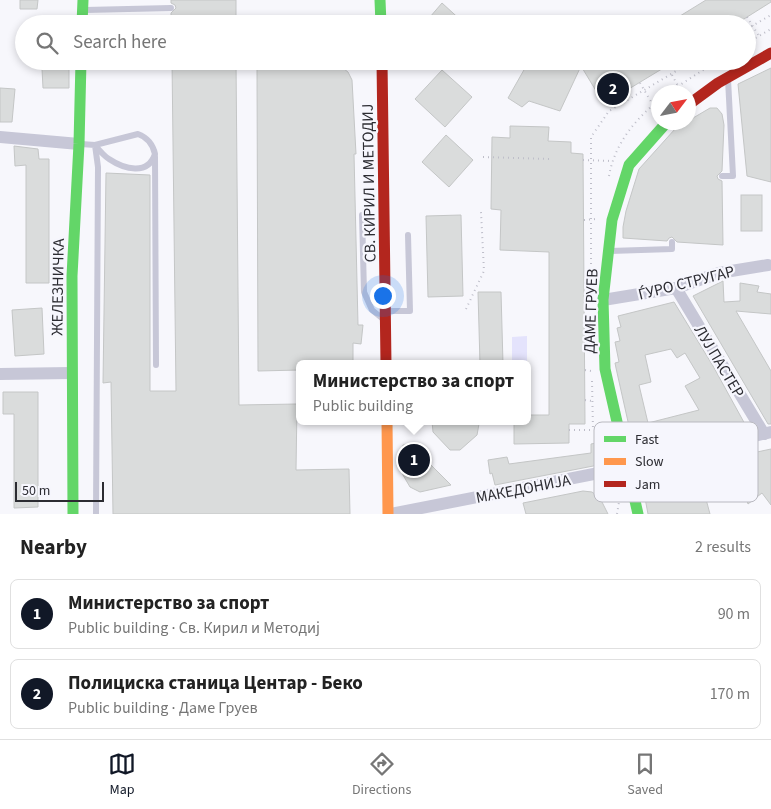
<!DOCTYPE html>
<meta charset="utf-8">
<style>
body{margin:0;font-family:"Source Sans 3",sans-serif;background:#f2f2f2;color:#222}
.compass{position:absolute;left:651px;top:85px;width:45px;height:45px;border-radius:50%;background:#fff;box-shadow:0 2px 8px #0003;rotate:58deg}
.scale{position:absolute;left:15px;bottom:12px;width:89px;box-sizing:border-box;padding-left:5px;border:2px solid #2c2c32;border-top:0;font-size:14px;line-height:18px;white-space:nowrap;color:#2c2c32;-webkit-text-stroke:4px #f6f6fd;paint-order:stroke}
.you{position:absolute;left:382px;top:295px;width:18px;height:18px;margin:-12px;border:4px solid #fff;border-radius:50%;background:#1a73e8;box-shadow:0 0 0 8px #1a73e833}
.badge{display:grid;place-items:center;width:32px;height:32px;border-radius:50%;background:#111827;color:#fff;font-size:16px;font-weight:700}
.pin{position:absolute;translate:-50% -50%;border:2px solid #fff;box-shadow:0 1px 5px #0006}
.popup{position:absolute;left:296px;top:360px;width:235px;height:65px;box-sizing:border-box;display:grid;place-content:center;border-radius:8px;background:#fff;filter:drop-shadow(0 1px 4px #0005);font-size:16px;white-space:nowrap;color:#767676}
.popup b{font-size:19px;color:#222}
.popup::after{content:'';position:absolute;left:50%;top:100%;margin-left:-10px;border:10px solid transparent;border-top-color:#fff}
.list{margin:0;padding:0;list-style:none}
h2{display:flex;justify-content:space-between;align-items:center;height:65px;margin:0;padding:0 20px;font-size:21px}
h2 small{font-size:16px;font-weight:400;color:#767676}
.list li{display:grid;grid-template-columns:32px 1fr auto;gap:15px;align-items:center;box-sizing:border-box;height:70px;margin:0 10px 10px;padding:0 10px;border:1px solid #e0e0e0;border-radius:8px}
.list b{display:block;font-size:19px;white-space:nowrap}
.list p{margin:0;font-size:16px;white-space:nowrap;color:#767676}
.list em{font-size:16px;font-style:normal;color:#767676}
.icon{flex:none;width:28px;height:28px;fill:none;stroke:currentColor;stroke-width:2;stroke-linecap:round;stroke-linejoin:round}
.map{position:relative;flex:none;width:771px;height:514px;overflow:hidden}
.search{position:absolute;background:#fff;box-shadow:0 2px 8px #0003;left:15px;right:15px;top:15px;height:55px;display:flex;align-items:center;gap:12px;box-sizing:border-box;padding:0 18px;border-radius:28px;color:#767676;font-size:19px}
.sheet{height:225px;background:#fff}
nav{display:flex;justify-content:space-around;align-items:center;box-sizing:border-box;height:70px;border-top:1px solid #e0e0e0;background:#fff;font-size:14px;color:#767676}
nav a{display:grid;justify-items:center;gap:2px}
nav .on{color:#111827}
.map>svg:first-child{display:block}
.green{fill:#e4e3fc}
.building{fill:#dadcdc;stroke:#c4c6c6;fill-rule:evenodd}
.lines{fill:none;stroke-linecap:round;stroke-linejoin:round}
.path{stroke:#bebec9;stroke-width:2;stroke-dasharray:1 4;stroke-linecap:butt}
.lane{stroke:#c7c7d7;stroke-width:6}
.street{stroke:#c7c7d7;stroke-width:12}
.fast{stroke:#63d668;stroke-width:11}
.slow{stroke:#ff974d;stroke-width:11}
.jam{stroke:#b3261e;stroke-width:11}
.labels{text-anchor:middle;stroke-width:4.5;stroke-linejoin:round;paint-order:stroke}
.street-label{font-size:16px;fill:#2c2c32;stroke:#f6f6fd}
.key{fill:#f6f6fd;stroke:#b9b9c0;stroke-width:1}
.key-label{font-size:14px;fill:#2c2c32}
</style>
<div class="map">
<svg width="771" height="514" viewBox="0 0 771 514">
<rect width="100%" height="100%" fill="#f7f7fc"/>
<polygon class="green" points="527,336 527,364 512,364 512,337"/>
<g class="building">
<polygon points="20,0 38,0 37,9 20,9"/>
<polygon points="171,0 236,0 236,24 171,24 171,13 176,8 175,5 171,3"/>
<polygon points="706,0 771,0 771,2 736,24 667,24"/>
<polygon points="442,3 465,24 424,24"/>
<polygon points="172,61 236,61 239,405 297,404 296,470 349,469 350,514 113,514 111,382 103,383 106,173 150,175 150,391 176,391"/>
<polygon points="325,61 343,61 340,66 348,72 352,80 356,154 354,154 358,325 363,325 361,344 353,343 353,364 300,364 300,370 258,371 257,69 325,66"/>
<polygon points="529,61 675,61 604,104 581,66 560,111 529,101 522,107 508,98"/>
<polygon points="771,68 771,182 747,176 738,84"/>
<polygon points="42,69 69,69 69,88 43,88"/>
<polygon points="442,70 472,97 445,127 415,99"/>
<polygon points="0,88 15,89 12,122 0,122"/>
<polygon points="710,108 717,108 722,114 724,125 722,171 717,176 718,179 722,181 723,245 677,242 672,237 669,238 667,241 623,238 623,227 626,211 639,169 675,129 685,122 688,122 688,121"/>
<polygon points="510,126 549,127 548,141 571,142 571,153 583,154 585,424 569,424 569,443 514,444 514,421 528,421 528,415 549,415 549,252 500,250 501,210 491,209 492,137 510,138"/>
<polygon points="446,135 473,160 449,187 422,162"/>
<polygon points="14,146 38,149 39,159 49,159 49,283 26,283 26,165 15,166"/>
<rect x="741" y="195" width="21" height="36"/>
<polygon points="461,215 463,296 428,297 426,216"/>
<polygon points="723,281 724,302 740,301 740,283 759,286 757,292 771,294 771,314 736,311 771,371 771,424 768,424 693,296"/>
<polygon points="478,292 501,292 503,364 480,364"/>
<path d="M674 302 713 366 746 426 635 453 616 368 615 363 619 362 615 342 620 341 617 328 621 327 618 316ZM671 349 677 358 685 353 700 378 685 386 699 410 648 423 639 385 651 382 645 355Z"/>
<polygon points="42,308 44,354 15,356 12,310"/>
<polygon points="3,392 38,392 38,507 14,508 14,414 3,414"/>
<polygon points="432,421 476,421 479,424 477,435 460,450 450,450 433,432"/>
<polygon points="610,440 614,462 495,485 492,473 490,474 488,460 507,457 509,464 591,453 591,444"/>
<polygon points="403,445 411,445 451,485 420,492 410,487 403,475"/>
<polygon points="771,449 771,505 762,493 748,504 741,482 703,488 710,514 648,514 641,477"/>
<polygon points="583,491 592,492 600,498 608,514 526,514 523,503"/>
</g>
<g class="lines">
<g class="path">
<polyline points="747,17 759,36"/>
<polyline points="747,29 771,15"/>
<polyline points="747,43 771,29"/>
<polyline points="672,75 678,86"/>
<polyline points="640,83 653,105"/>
<polyline points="669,92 717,61"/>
<polyline points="483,157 549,159"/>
<polyline points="583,160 612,161"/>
<path d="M609 176C614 146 634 120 658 101"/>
<polyline points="584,220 596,219"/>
<polyline points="591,264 591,137 609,111 693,61"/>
<polyline points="584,283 590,283"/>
<polyline points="466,309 484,271 481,212"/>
<polyline points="585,370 591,371"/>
<polyline points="592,381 593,430 603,430"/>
<polyline points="585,400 592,401"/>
<polyline points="569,430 593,430"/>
<polyline points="617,514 619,502"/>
</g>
<g class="lane">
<polyline points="85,10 171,8"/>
<path d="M81 144 95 145C99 150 104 156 109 159 124 169 148 176 155 154 153 145 147 137 138 134L95 145 98 167 96 514"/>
<polyline points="155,157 156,365"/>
<polyline points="722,176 733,176 728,79"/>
<polyline points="362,215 364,292 372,310 383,319"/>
<polyline points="610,251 672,249 672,242"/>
<polyline points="387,311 410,311 408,235"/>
</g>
<g class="street">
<polyline points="0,137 79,144"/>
<polyline points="676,288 764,434"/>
<polyline points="603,300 676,288 719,273 768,265"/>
<polyline points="0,374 71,373"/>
<polyline points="391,514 614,470 771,432"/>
</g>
<g class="fast">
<polyline points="380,0 381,24"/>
<polyline points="82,24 83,0"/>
<polyline points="73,514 72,276 79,144 81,61"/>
<polyline points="638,514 605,369 603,300 612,220 629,165 667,122"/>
</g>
<polyline class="slow" points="387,421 388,514"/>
<g class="jam">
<polyline points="382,61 386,364"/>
<polyline points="688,105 718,83 771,53"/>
</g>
</g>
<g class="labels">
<g class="street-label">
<text transform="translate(368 183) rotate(-91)" y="6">СВ. КИРИЛ И МЕТОДИЈ</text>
<text transform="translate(686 282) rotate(-14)" y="6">ЃУРО СТРУГАР</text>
<text transform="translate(57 287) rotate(-89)" y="6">ЖЕЛЕЗНИЧКА</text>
<text transform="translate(590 311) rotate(-88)" y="6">ДАМЕ ГРУЕВ</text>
<text transform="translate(720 361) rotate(59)" y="6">ЛУЈ ПАСТЕР</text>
<text transform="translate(523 488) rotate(-11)" y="6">МАКЕДОНИЈА</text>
</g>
</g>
<rect x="594" y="422" width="164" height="80" rx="8" class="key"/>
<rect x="604" y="436" width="22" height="6" fill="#63d668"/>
<rect x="604" y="458" width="22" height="7" fill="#ff974d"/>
<rect x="604" y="481" width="22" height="6" fill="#b3261e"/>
<g class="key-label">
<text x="635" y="444">Fast</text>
<text x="635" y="466">Slow</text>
<text x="635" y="489">Jam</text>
</g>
</svg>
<svg class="compass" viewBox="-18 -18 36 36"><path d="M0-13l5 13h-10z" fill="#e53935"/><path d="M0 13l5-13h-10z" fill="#767676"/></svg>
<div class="scale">50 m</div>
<div class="you"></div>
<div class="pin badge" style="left:414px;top:460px">1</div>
<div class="popup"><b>Министерство за спорт</b>Public building</div>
<div class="pin badge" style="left:613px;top:89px">2</div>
<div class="search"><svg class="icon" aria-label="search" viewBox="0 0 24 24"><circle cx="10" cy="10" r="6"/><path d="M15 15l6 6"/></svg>Search here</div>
</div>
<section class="sheet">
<h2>Nearby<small>2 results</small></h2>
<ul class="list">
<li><span class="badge">1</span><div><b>Министерство за спорт</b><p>Public building · Св. Кирил и Методиј</p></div><em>90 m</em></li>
<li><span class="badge">2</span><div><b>Полициска станица Центар - Беко</b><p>Public building · Даме Груев</p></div><em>170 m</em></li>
</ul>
</section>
<nav>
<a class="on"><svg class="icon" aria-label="map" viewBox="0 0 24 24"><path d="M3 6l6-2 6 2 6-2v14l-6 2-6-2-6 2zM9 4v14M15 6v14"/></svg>Map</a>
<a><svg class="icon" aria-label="directions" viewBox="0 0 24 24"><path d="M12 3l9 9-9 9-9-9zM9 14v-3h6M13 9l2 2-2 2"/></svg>Directions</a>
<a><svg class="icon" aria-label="saved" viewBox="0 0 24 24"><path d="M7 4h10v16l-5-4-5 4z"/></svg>Saved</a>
</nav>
